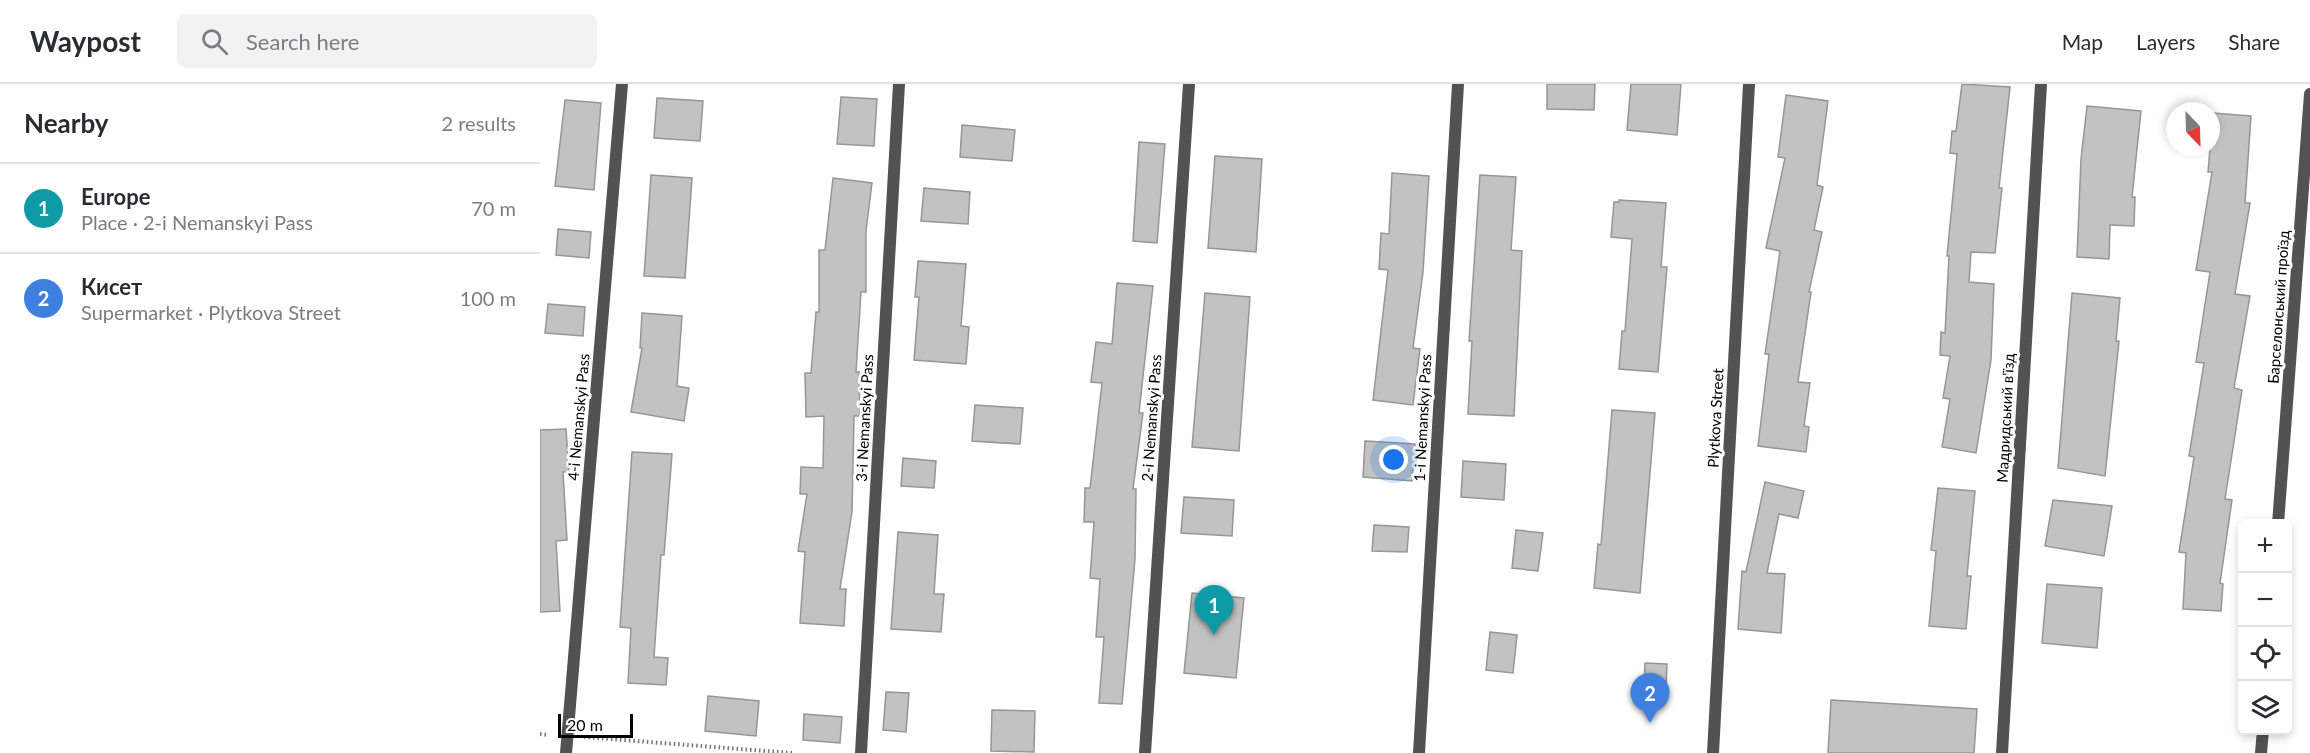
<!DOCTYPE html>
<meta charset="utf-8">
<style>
body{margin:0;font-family:Lato,sans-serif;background:#f2f2f3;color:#2b2b33}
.controls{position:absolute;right:18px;bottom:18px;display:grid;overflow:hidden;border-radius:9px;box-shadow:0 3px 9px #0003}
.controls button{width:54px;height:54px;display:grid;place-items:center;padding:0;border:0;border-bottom:2px solid #e1e1e2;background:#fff;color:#2b2b33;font:30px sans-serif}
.compass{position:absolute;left:1626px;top:18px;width:54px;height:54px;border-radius:50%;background:#fff;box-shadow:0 3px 9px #0003;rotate:157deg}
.scale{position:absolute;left:18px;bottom:15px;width:75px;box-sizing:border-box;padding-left:6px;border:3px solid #000;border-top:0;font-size:16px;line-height:21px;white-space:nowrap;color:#000;-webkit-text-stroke:4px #fff;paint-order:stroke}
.you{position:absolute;left:854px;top:376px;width:21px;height:21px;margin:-15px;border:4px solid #fff;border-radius:50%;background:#1a73e8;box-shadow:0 0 0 9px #1a73e833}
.badge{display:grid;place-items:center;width:39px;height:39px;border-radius:50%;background:#2563eb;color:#fff;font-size:20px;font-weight:700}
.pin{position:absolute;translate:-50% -50px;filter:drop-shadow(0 2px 3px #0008)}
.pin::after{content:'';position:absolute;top:32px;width:21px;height:18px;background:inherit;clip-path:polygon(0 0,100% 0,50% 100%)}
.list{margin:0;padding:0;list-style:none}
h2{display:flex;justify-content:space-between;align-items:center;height:78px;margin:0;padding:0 24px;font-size:26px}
h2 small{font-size:20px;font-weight:400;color:#7c7c81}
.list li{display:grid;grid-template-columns:39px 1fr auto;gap:18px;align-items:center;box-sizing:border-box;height:90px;padding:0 24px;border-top:2px solid #e1e1e2}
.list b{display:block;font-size:22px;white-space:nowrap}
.list p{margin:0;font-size:20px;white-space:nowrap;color:#7c7c81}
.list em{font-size:20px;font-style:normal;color:#7c7c81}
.icon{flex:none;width:33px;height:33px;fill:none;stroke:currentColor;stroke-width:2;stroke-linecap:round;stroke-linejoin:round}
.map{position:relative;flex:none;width:1770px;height:669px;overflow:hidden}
header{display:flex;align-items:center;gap:36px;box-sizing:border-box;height:84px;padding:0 30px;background:#fff;border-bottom:2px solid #e1e1e2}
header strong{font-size:28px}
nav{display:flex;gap:33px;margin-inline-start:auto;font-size:21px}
.search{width:420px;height:54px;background:#f2f2f3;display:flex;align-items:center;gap:15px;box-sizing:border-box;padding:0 21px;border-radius:9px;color:#7c7c81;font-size:22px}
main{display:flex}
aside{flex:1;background:#fff}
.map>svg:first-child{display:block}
.building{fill:#c2c2c2;stroke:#969696;stroke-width:1.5}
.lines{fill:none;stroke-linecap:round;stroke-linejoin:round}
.path{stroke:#747474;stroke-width:4;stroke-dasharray:1.5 3;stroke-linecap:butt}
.minor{stroke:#525252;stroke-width:12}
.labels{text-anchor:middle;stroke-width:6;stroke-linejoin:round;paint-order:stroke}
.street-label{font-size:15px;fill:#000;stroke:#fff}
</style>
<header>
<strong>Waypost</strong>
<div class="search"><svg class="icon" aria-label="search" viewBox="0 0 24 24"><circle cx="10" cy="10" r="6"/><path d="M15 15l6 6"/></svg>Search here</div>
<nav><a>Map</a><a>Layers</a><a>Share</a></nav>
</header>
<main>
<aside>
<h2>Nearby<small>2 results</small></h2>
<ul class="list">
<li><span class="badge" style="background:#0f9aa8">1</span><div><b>Europe</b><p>Place · 2-i Nemanskyi Pass</p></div><em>70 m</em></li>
<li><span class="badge" style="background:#3f7fe0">2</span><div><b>Кисет</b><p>Supermarket · Plytkova Street</p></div><em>100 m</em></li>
</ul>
</aside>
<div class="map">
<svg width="1770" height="669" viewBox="0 0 1770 669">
<rect width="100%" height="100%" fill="#fff"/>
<g class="building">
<polygon points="1007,0 1055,0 1054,26 1007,25"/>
<polygon points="1091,0 1141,0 1137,51 1087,46"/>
<polygon points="1422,0 1470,3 1459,104 1462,104 1455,169 1431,168 1429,198 1454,200 1451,276 1436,369 1402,363 1410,315 1403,314 1410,272 1400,271 1401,248 1405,249 1409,172 1407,172 1417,70 1410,69 1412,47 1416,47"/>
<polygon points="1246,11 1288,17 1277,101 1283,103 1274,146 1282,148 1269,208 1271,208 1258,298 1270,299 1264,342 1269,343 1266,368 1218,362 1229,270 1225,270 1240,167 1226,164 1245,74 1238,73"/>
<polygon points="301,13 337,15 334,62 297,60"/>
<polygon points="117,14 163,17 160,57 114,54"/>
<polygon points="25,16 61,19 54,106 15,102"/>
<polygon points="1547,22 1601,27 1592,113 1595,113 1594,142 1570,141 1569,175 1537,173 1541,75"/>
<polygon points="1673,29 1711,32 1705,119 1710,119 1695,210 1710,212 1694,304 1702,306 1685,415 1692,416 1680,499 1683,500 1681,527 1643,525 1646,469 1639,468 1654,373 1649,372 1664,279 1656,278 1670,188 1656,186 1672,88 1668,88"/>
<polygon points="422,41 475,46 472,77 420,73"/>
<polygon points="599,58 625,60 617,159 593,157"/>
<polygon points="675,72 722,75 716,168 668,164"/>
<polygon points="852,89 889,92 883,188 873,264 880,265 873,321 833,316 848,186 839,185 841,149 849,150"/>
<polygon points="111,91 152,94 145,194 104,192"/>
<polygon points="940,91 976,93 971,166 982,167 974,332 928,330 932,257 929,257"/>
<polygon points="293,94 332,99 326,147 326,208 321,208 316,288 319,288 320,332 314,332 312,428 300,505 306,505 304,542 260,539 265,468 258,467 267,410 260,410 261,383 283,384 284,332 266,333 265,289 271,289 276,228 279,228 279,166 285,166"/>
<polygon points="384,104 430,108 428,140 381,137"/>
<polygon points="1079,116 1126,119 1121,183 1127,183 1118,288 1079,285 1082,247 1085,247 1092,155 1071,153 1074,118 1079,118"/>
<polygon points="18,145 51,148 49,174 16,171"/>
<polygon points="378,177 426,180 421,242 429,243 426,280 374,276 379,213 375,213"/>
<polygon points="577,199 613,202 599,329 603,329 593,405 596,405 595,475 582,620 559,619 564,553 556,553 560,495 550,494 554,438 544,438 545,404 550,404 562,299 551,298 556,258 572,260"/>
<polygon points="665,209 710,213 699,367 652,363"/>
<polygon points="1532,209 1580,214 1576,257 1579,257 1565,392 1518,384"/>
<polygon points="8,220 45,223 43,252 5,249"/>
<polygon points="102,229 142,232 137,302 149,304 144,337 91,328 102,264 100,264"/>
<polygon points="435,321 483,324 480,360 432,357"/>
<polygon points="1072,326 1115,329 1100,509 1054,504 1058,460 1061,461"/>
<polygon points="26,345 29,388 23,388 27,456 16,457 20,527 0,528 0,346"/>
<polygon points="825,357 875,360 872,397 823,393"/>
<polygon points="92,368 132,370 124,471 121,471 114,573 128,574 126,601 88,599 91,544 80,543"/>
<polygon points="363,374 396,377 394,404 361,402"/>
<polygon points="923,377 966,380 964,416 921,413"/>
<polygon points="1225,398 1264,407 1258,434 1239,430 1227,489 1245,490 1241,549 1198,545 1202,487 1206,488"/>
<polygon points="1398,404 1435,407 1427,492 1431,492 1426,545 1389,542 1396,467 1391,466"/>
<polygon points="644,413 694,416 692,452 641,449"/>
<polygon points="1513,416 1572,422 1564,472 1505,462"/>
<polygon points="834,441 869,443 867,468 832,467"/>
<polygon points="976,446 1003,449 998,487 972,484"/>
<polygon points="358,448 398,451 394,510 404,510 401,548 351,545"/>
<polygon points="1507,500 1562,504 1557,564 1502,559"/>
<polygon points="652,509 704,514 696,594 644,589"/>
<polygon points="950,548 977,551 973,589 946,586"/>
<polygon points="1105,579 1127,580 1126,606 1104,605"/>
<polygon points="346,608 369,609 366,648 343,646"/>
<polygon points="168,612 219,617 216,652 165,647"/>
<polygon points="1291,616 1437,625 1434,669 1288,669"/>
<polygon points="452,626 495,627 494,668 451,667"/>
<polygon points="264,630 302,633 300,659 263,656"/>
</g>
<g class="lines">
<g class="path">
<polyline points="0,650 9,651"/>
<polyline points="44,653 252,669"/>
</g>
<g class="minor">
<polyline points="1738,440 1770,10"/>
<polyline points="26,669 82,0"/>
<polyline points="321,669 359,0"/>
<polyline points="605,669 649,0"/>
<polyline points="879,669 918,0"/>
<polyline points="1173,669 1209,0"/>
<polyline points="1462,669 1501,0"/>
<polyline points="1721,669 1723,646"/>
</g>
</g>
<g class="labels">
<g class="street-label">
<text transform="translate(1739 223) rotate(-86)" y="5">Барселонський проїзд</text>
<text transform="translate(39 333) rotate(-85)" y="5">4-i Nemanskyi Pass</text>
<text transform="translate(325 334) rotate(-87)" y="5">3-i Nemanskyi Pass</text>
<text transform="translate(612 334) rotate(-86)" y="5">2-i Nemanskyi Pass</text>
<text transform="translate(883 334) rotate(-87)" y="5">1-i Nemanskyi Pass</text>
<text transform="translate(1176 334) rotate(-87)" y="5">Plytkova Street</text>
<text transform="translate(1466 334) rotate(-87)" y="5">Мадридський в'їзд</text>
</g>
</g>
</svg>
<div class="controls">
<button>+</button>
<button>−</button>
<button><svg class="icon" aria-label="locate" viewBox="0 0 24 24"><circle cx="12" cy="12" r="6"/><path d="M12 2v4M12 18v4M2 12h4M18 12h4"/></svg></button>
<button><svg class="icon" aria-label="layers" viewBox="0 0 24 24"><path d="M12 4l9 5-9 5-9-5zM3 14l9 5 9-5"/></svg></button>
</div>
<svg class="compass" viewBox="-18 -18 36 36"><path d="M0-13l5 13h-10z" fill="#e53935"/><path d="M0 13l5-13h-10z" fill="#7c7c81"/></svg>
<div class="scale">20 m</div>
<div class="you"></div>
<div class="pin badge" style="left:674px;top:551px;background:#0f9aa8">1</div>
<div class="pin badge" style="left:1110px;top:639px;background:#3f7fe0">2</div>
</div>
</main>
